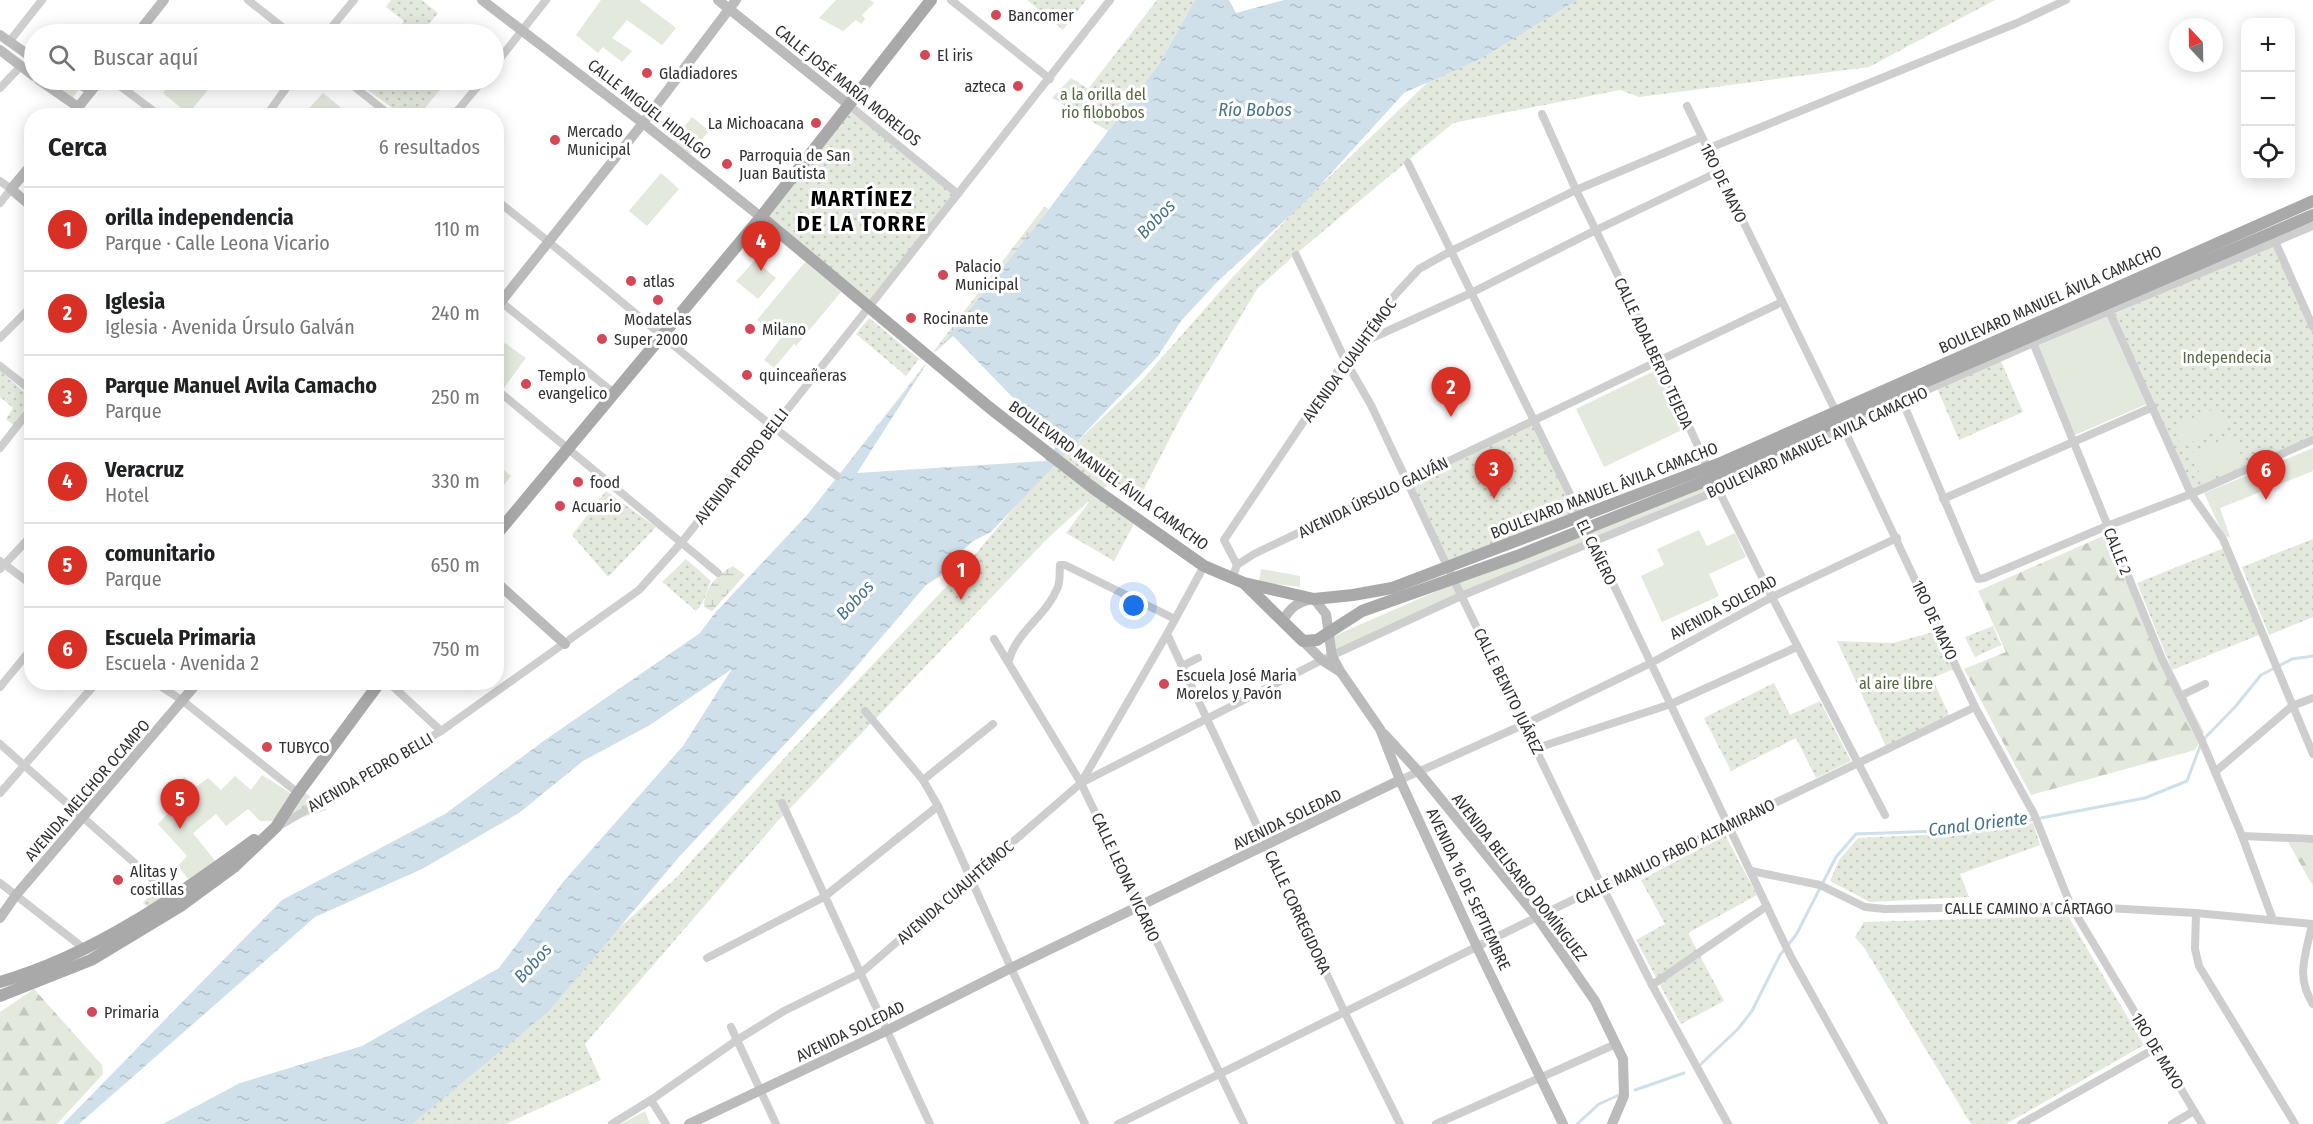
<!DOCTYPE html>
<html lang="es">
<meta charset="utf-8">
<style>
body{margin:0;font-family:"Fira Sans Condensed",sans-serif;background:#f2f2f2;color:#202124}
.controls{position:absolute;right:18px;top:18px;display:grid;overflow:hidden;border-radius:12px;box-shadow:0 3px 15px #0003}
.controls button{width:54px;height:54px;display:grid;place-items:center;padding:0;border:0;border-bottom:2px solid #e0e0e0;background:#fff;color:#202124;font:30px sans-serif}
.compass{position:absolute;left:2169px;top:18px;width:54px;height:54px;border-radius:50%;background:#fff;box-shadow:0 3px 15px #0003;rotate:338deg}
.you{position:absolute;left:1134px;top:606px;width:21px;height:21px;margin:-15px;border:4px solid #fff;border-radius:50%;background:#1a73e8;box-shadow:0 0 0 9px #1a73e833}
.badge{display:grid;place-items:center;width:39px;height:39px;border-radius:50%;background:#d93025;color:#fff;font-size:20px;font-weight:700}
.pin{position:absolute;translate:-50% -50px;filter:drop-shadow(0 2px 3px #0008)}
.pin::after{content:'';position:absolute;top:32px;width:21px;height:18px;background:inherit;clip-path:polygon(0 0,100% 0,50% 100%)}
.list{margin:0;padding:0;list-style:none}
h2{display:flex;justify-content:space-between;align-items:center;height:78px;margin:0;padding:0 24px;font-size:26px}
h2 small{font-size:20px;font-weight:400;color:#757577}
.list li{display:grid;grid-template-columns:39px 1fr auto;gap:18px;align-items:center;box-sizing:border-box;height:84px;padding:0 24px;border-top:2px solid #e0e0e0}
.list b{display:block;font-size:22px;white-space:nowrap}
.list p{margin:0;font-size:20px;white-space:nowrap;color:#757577}
.list em{font-size:20px;font-style:normal;color:#757577}
.icon{flex:none;width:33px;height:33px;fill:none;stroke:currentColor;stroke-width:2;stroke-linecap:round;stroke-linejoin:round}
.map{position:relative;flex:none;width:2313px;height:1124px;overflow:hidden}
.search{position:absolute;background:#fff;box-shadow:0 3px 15px #0003;left:24px;top:24px;width:480px;height:66px;display:flex;align-items:center;gap:15px;box-sizing:border-box;padding:0 21px;border-radius:33px;color:#757577;font-size:22px}
.panel{position:absolute;background:#fff;box-shadow:0 3px 15px #0003;left:24px;top:108px;width:480px;height:582px;border-radius:24px}
.map>svg:first-child{display:block}
.grass{fill:url(#grass-dots)}
.forest{fill:url(#forest-firs)}
.wetland{fill:url(#wetland-marsh)}
.garden{fill:#e4e9de}
.water{fill:url(#water-ripples)}
.pier{fill:#fff}
.lines{fill:none;stroke-linecap:round;stroke-linejoin:round}
.stream{stroke:#cfe0ea;stroke-width:3}
.street{stroke:#cecece;stroke-width:8}
.secondary{stroke:#bbb;stroke-width:10}
.primary{stroke:#a9a9a9;stroke-width:12}
.poi-dot{fill:#d44756;stroke:#fff;stroke-width:2}
.labels{text-anchor:middle;stroke-width:6;stroke-linejoin:round;paint-order:stroke}
.poi-label{font-size:16px;fill:#313131;stroke:#fff;text-anchor:start}
.street-label{font-size:16px;fill:#313131;stroke:#fff}
.park-label{font-size:16px;fill:#556842;stroke:#fff}
.water-label{font-size:18px;font-style:italic;fill:#46738b;stroke:#fff}
.district-label{font-size:22px;font-weight:bold;letter-spacing:1.5px;fill:#000;stroke:#fff}
</style>
<div class="map">
<svg width="2313" height="1124" viewBox="0 0 2313 1124">
<defs>
<pattern id="grass-dots" width="8" height="8" patternUnits="userSpaceOnUse" patternTransform="scale(1.5)"><rect width="8" height="8" fill="#e4e9de"/><path d="M2 2h.1M6 6h.1" fill="none" stroke="#c4c8bf" stroke-width="1.8" stroke-linecap="round"/></pattern>
<pattern id="forest-firs" width="22" height="20" patternUnits="userSpaceOnUse" patternTransform="scale(1.5)"><rect width="22" height="20" fill="#e4e9de"/><path d="M5 1l3.5 6h-7zM16 11l3.5 6h-7z" fill="#c4c8bf"/></pattern>
<pattern id="wetland-marsh" width="20" height="14" patternUnits="userSpaceOnUse" patternTransform="scale(1.5)"><rect width="20" height="14" fill="#e4e9de"/><path d="M1 5h8M5 5V1M11 12h8M15 12V8" fill="none" stroke="#c4c8bf"/></pattern>
<pattern id="water-ripples" width="26" height="14" patternUnits="userSpaceOnUse" patternTransform="scale(1.5)"><rect width="26" height="14" fill="#cfe0ea"/><path d="M2 4q2-2 4 0t4 0M15 11q2-2 4 0t4 0" fill="none" stroke="#b2c1c9"/></pattern>
</defs>
<rect width="100%" height="100%" fill="#fff"/>
<g class="grass">
<polygon points="391,0 422,0 438,13 421,34 394,34 404,21 386,7"/>
<polygon points="1027,0 1086,0 1063,30"/>
<polygon points="1157,0 1195,0 1159,64 1108,131 1052,98 1071,78 1088,89"/>
<polygon points="1555,0 1995,0 1869,67 1639,97 1620,90 1453,123 1297,253 1257,289 1181,417 1135,506 1109,484 1096,495 1134,524 1114,561 1066,533 1092,498 1048,538 776,823 585,1044 601,1080 506,1124 394,1124 676,878 789,753 963,569 1039,478 1142,380 1232,278 1298,207 1479,33"/>
<polygon points="373,80 448,80 419,115 402,115 365,88"/>
<polygon points="850,109 958,194 871,303 763,217"/>
<polygon points="2276,243 2313,329 2313,438 2191,491 2114,314"/>
<polygon points="869,318 919,359 906,376 856,334"/>
<polygon points="2001,361 2023,412 1959,440 1937,388"/>
<polygon points="0,371 31,398 14,426 6,419 13,408 0,397"/>
<polygon points="1534,421 1577,513 1449,564 1410,486"/>
<polygon points="606,491 656,527 608,577 572,535"/>
<polygon points="2313,539 2313,617 2269,635 2242,567"/>
<polygon points="2224,548 2259,635 2172,670 2137,583"/>
<polygon points="686,559 711,581 702,604 696,611 662,582"/>
<polygon points="1993,626 2001,645 1975,657 1965,637"/>
<polygon points="1937,631 1954,669 1932,678 1950,717 1886,747 1837,641 1893,643"/>
<polygon points="1774,683 1790,715 1820,701 1851,761 1816,778 1796,738 1731,771 1704,718"/>
<polygon points="302,790 327,810 279,824"/>
<polygon points="2033,823 2040,845 1960,874 1969,897 1870,902 1830,881 1839,860 1858,838 1964,833"/>
<polygon points="1725,835 1757,895 1688,933 1724,1001 1681,1024 1636,940 1665,924 1641,880"/>
<polygon points="157,886 170,896 150,910 143,903"/>
<polygon points="2068,916 2144,1045 2006,1124 1971,1124 1865,949 1855,937 1864,922"/>
</g>
<g class="forest">
<polygon points="2103,536 2204,732 2195,750 2031,795 1964,669 2006,652 1978,591"/>
<polygon points="2288,842 2313,843 2313,886"/>
<polygon points="34,989 102,1065 103,1074 57,1124 0,1124 0,1012"/>
</g>
<g class="wetland">
<polygon points="1044,207 1049,209 937,351 933,352"/>
<polygon points="925,364 928,366 838,476"/>
<path d="M733 566 745 575 712 611 704 607C703 589 719 573 733 566Z"/>
</g>
<g class="garden">
<polygon points="601,0 639,0 676,28 662,45 627,20 612,38 632,51 622,62 603,47 598,53 576,35"/>
<polygon points="836,0 870,0 874,3 862,15 865,19 861,24 856,20 843,31 819,18"/>
<polygon points="44,80 68,80 81,86 72,99"/>
<polygon points="175,80 193,80 207,91 188,114 163,93"/>
<polygon points="323,93 350,115 303,115"/>
<polygon points="692,117 709,131 690,154 673,141"/>
<polygon points="661,173 679,189 647,226 629,211"/>
<polygon points="755,260 776,278 758,299 736,281"/>
<polygon points="805,262 841,292 796,346 794,344 774,368 764,360 781,338 757,320"/>
<polygon points="2109,315 2147,404 2075,435 2037,346"/>
<polygon points="505,343 526,358 504,388 497,383 497,354"/>
<polygon points="1656,370 1684,429 1604,467 1576,409"/>
<polygon points="2219,407 2228,427 2182,446 2174,426"/>
<polygon points="1840,421 1844,429 1719,490 1593,540 1589,530"/>
<polygon points="2233,436 2245,464 2203,481 2191,453"/>
<polygon points="2313,448 2313,471 2220,508 2230,537 2224,536 2204,493"/>
<polygon points="497,464 511,476 497,494"/>
<polygon points="1699,530 1707,546 1735,533 1746,557 1709,574 1719,596 1662,622 1641,576 1664,565 1657,549"/>
<polygon points="1586,531 1590,541 1462,595 1457,583"/>
<polygon points="1261,569 1300,576 1300,587 1259,582"/>
<polygon points="1455,583 1460,595 1336,650 1334,636"/>
<polygon points="262,775 292,794 275,821 260,821 248,809 226,826 216,814 193,833 216,862 188,879 178,866 187,856 158,824 178,803 169,795 184,777 197,786 208,778 221,790 235,776 251,790"/>
<polygon points="645,1111 650,1124 621,1124"/>
</g>
<polygon class="water" points="1195,0 1229,0 1236,13 1284,0 1577,0 1480,59 1404,93 1305,202 1219,280 1181,321 1158,356 991,532 975,540 950,560 945,573 926,585 845,680 679,857 548,1012 412,1124 163,1124 240,1083 362,1046 499,968 563,882 683,746 732,669 650,725 583,761 519,813 422,869 315,917 79,1124 63,1124 282,900 445,814 545,740 700,633 714,614 807,515 924,368 868,456 949,339 937,351 1049,209 1159,64"/>
<polygon class="pier" points="953,336 1058,444 1045,461 857,473 924,368 926,365 927,367 937,351"/>
<g class="lines">
<g class="stream">
<polyline points="1701,1064 1738,1029 1752,1011 1780,955 1796,935 1836,857 1856,834 1966,830 2036,819 2145,798 2187,781 2202,741 2235,707 2261,675 2292,659 2313,656"/>
<polyline points="1635,1090 1684,1073"/>
<polyline points="1577,1124 1599,1104 1619,1095"/>
</g>
<g class="street">
<polyline points="248,0 291,34"/>
<polyline points="951,0 1050,79"/>
<polyline points="326,34 354,0"/>
<polyline points="9,42 42,0"/>
<polyline points="494,66 546,0"/>
<polyline points="112,80 160,116"/>
<polyline points="346,80 391,116"/>
<polyline points="0,88 20,67"/>
<polyline points="849,105 958,194"/>
<polyline points="1687,106 1837,414"/>
<polyline points="1542,114 1576,190 1659,359 1709,471"/>
<polyline points="266,116 292,80"/>
<polyline points="453,116 483,80"/>
<polyline points="1707,149 2017,23 2066,0"/>
<polyline points="1408,163 1587,529 1791,957 1884,1124"/>
<polyline points="0,181 11,189 0,203"/>
<path d="M496 200C612 290 720 389 837 476"/>
<polyline points="2274,239 2313,327"/>
<polyline points="1296,255 1345,360 1371,405 1447,566 1602,886 1652,985 1728,1124"/>
<polyline points="501,302 609,389 615,391"/>
<polyline points="2105,308 2109,311 2191,494 2223,539 2313,754"/>
<polyline points="0,338 32,306"/>
<polyline points="2032,340 2162,659 2202,741 2242,836 2273,920"/>
<polyline points="1357,345 1471,293 1596,230 1718,172"/>
<polyline points="0,366 32,391"/>
<polyline points="496,389 718,573"/>
<polyline points="1901,398 1978,579 1984,578 2107,526 2191,494 2313,440"/>
<polyline points="1842,425 1975,707 2034,814 2071,906 2202,1124"/>
<polyline points="0,448 32,407"/>
<polyline points="1717,487 1772,597 1885,815"/>
<polyline points="1943,499 2153,407"/>
<polyline points="0,561 32,585"/>
<polyline points="1237,565 1224,540 1345,360 1395,295 1419,269 1451,251 1576,190 1702,137"/>
<polyline points="0,569 32,535"/>
<polyline points="1232,578 1237,565 1254,554 1782,302"/>
<polyline points="1167,634 1345,1013 1400,1124"/>
<polyline points="994,639 1081,783 1244,1124"/>
<path d="M1009 660C1017 631 1046 616 1057 589 1061 581 1059 573 1060 565H1065L1175 619"/>
<polyline points="1182,666 1198,658"/>
<polyline points="154,682 183,701 298,793"/>
<polyline points="388,682 441,731"/>
<polyline points="0,687 32,648"/>
<polyline points="2180,696 2205,684"/>
<polyline points="865,711 923,780 938,806 1011,968 1085,1124"/>
<polyline points="0,744 173,897"/>
<polyline points="1537,748 1671,704 1797,647"/>
<polyline points="2215,772 2292,706 2313,698"/>
<polyline points="923,780 993,724"/>
<polyline points="1400,780 1525,724 1651,663 1772,597 1897,538"/>
<polyline points="1081,783 1322,660 1461,596 1719,490 1902,401 2033,343 2313,226"/>
<polyline points="0,793 97,682"/>
<polyline points="782,803 930,1124"/>
<polyline points="279,826 441,731 639,590 681,543 869,307 1110,0"/>
<polyline points="2242,836 2313,839"/>
<polyline points="1751,871 1820,885 1865,907 1885,909 2071,906 2196,913 2313,924"/>
<polyline points="0,883 86,950"/>
<polyline points="2196,913 2195,949 2199,966 2295,1124"/>
<path d="M2312 924C2306 955 2295 976 2313 1004"/>
<polyline points="707,958 824,897 938,806"/>
<polyline points="1652,985 1767,906"/>
<polyline points="731,1027 776,1124"/>
<polyline points="651,1100 666,1124"/>
<polyline points="612,1124 651,1100 737,1040 784,1011 861,973 1081,783 1167,634 1204,566"/>
<polyline points="1118,1124 1537,917 1975,707"/>
<polyline points="1436,1124 1616,1044"/>
<polyline points="2021,1124 2156,1048"/>
<polyline points="2172,1124 2194,1111"/>
</g>
<g class="secondary">
<polyline points="482,0 643,123 761,217"/>
<polyline points="718,0 849,105"/>
<polyline points="137,34 164,0"/>
<polyline points="0,35 34,59"/>
<polyline points="0,50 34,76"/>
<polyline points="39,80 78,107"/>
<polyline points="72,80 90,90"/>
<polyline points="71,116 100,80"/>
<polyline points="32,164 11,189 32,207"/>
<polyline points="496,308 643,123 736,0"/>
<polyline points="496,582 565,644"/>
<path d="M1283 621C1290 607 1299 601 1314 599L1326 614 1332 656 1340 671 1380 729 1400 780 1477 947 1563 1124"/>
<polyline points="1303,641 1322,660 1339,671"/>
<polyline points="1384,734 1418,771 1537,917 1595,1001 1623,1059 1624,1096 1612,1124"/>
<polyline points="0,918 16,895 198,682"/>
<polyline points="689,1124 886,1031 1011,968 1400,780"/>
</g>
<g class="primary">
<polyline points="761,217 990,408 1093,488 1204,566 1244,583 1314,599 1353,595 1392,588 1723,462 2313,201"/>
<polyline points="496,535 761,217 931,0"/>
<polyline points="1245,584 1303,641 1317,640 1362,611 1517,556 1713,478 1899,393 2313,215"/>
<path d="M0 982C94 955 176 897 254 840"/>
<polyline points="0,996 91,960 182,905 234,867 276,827 298,793 380,682"/>
</g>
</g>
<g class="poi-dot">
<circle cx="996" cy="15" r="6"/>
<circle cx="925" cy="55" r="6"/>
<circle cx="647" cy="73" r="6"/>
<circle cx="1018" cy="86" r="6"/>
<circle cx="816" cy="123" r="6"/>
<circle cx="555" cy="140" r="6"/>
<circle cx="727" cy="164" r="6"/>
<circle cx="943" cy="275" r="6"/>
<circle cx="631" cy="281" r="6"/>
<circle cx="658" cy="300" r="6"/>
<circle cx="911" cy="318" r="6"/>
<circle cx="750" cy="329" r="6"/>
<circle cx="602" cy="339" r="6"/>
<circle cx="747" cy="375" r="6"/>
<circle cx="526" cy="384" r="6"/>
<circle cx="578" cy="482" r="6"/>
<circle cx="560" cy="506" r="6"/>
<circle cx="1164" cy="684" r="6"/>
<circle cx="267" cy="747" r="6"/>
<circle cx="118" cy="880" r="6"/>
<circle cx="92" cy="1012" r="6"/>
</g>
<g class="labels">
<g class="poi-label">
<text x="1008" y="21">Bancomer</text>
<text x="937" y="61">El iris</text>
<text x="659" y="79">Gladiadores</text>
<text x="1006" y="92" text-anchor="end">azteca</text>
<text x="804" y="129" text-anchor="end">La Michoacana</text>
<text x="567" y="137">Mercado<tspan x="567" dy="18">Municipal</tspan></text>
<text x="739" y="161">Parroquia de San<tspan x="739" dy="18">Juan Bautista</tspan></text>
<text x="955" y="272">Palacio<tspan x="955" dy="18">Municipal</tspan></text>
<text x="643" y="287">atlas</text>
<text x="923" y="324">Rocinante</text>
<text x="658" y="325" text-anchor="middle">Modatelas</text>
<text x="762" y="335">Milano</text>
<text x="614" y="345">Super 2000</text>
<text x="538" y="381">Templo<tspan x="538" dy="18">evangelico</tspan></text>
<text x="759" y="381">quinceañeras</text>
<text x="590" y="488">food</text>
<text x="572" y="512">Acuario</text>
<text x="1176" y="681">Escuela José Maria<tspan x="1176" dy="18">Morelos y Pavón</tspan></text>
<text x="279" y="753">TUBYCO</text>
<text x="130" y="877">Alitas y<tspan x="130" dy="18">costillas</tspan></text>
<text x="104" y="1018">Primaria</text>
</g>
<g class="street-label">
<text transform="translate(848 85) rotate(39)" y="6">CALLE JOSÉ MARÍA MORELOS</text>
<text transform="translate(650 109) rotate(38)" y="6">CALLE MIGUEL HIDALGO</text>
<text transform="translate(1724 183) rotate(64)" y="6">1RO DE MAYO</text>
<text transform="translate(2050 299) rotate(-24)" y="6">BOULEVARD MANUEL ÁVILA CAMACHO</text>
<text transform="translate(1654 353) rotate(65)" y="6">CALLE ADALBERTO TEJEDA</text>
<text transform="translate(1349 360) rotate(-54)" y="6">AVENIDA CUAUHTÉMOC</text>
<text transform="translate(1817 442) rotate(-25)" y="6">BOULEVARD MANUEL AVILA CAMACHO</text>
<text transform="translate(741 466) rotate(-52)" y="6">AVENIDA PEDRO BELLI</text>
<text transform="translate(1109 475) rotate(36)" y="6">BOULEVARD MANUEL ÁVILA CAMACHO</text>
<text transform="translate(1604 490) rotate(-21)" y="6">BOULEVARD MANUEL ÁVILA CAMACHO</text>
<text transform="translate(1373 497) rotate(-26)" y="6">AVENIDA ÚRSULO GALVÁN</text>
<text transform="translate(2118 551) rotate(68)" y="6">CALLE 2</text>
<text transform="translate(1597 552) rotate(64)" y="6">EL CAÑERO</text>
<text transform="translate(1723 607) rotate(-28)" y="6">AVENIDA SOLEDAD</text>
<text transform="translate(1935 620) rotate(65)" y="6">1RO DE MAYO</text>
<text transform="translate(1509 691) rotate(64)" y="6">CALLE BENITO JUÁREZ</text>
<text transform="translate(370 772) rotate(-30)" y="6">AVENIDA PEDRO BELLI</text>
<text transform="translate(87 790) rotate(-49)" y="6">AVENIDA MELCHOR OCAMPO</text>
<text transform="translate(1287 819) rotate(-26)" y="6">AVENIDA SOLEDAD</text>
<text transform="translate(1675 851) rotate(-26)" y="6">CALLE MANLIO FABIO ALTAMIRANO</text>
<text transform="translate(1126 877) rotate(65)" y="6">CALLE LEONA VICARIO</text>
<text transform="translate(1520 877) rotate(52)" y="6">AVENIDA BELISARIO DOMÍNGUEZ</text>
<text transform="translate(1469 889) rotate(65)" y="6">AVENIDA 16 DE SEPTIEMBRE</text>
<text transform="translate(955 892) rotate(-41)" y="6">AVENIDA CUAUHTÉMOC</text>
<text x="2029" y="914">CALLE CAMINO A CÁRTAGO</text>
<text transform="translate(1298 912) rotate(65)" y="6">CALLE CORREGIDORA</text>
<text transform="translate(850 1031) rotate(-26)" y="6">AVENIDA SOLEDAD</text>
<text transform="translate(2158 1051) rotate(59)" y="6">1RO DE MAYO</text>
</g>
<g class="park-label">
<text x="1103" y="100">a la orilla del<tspan x="1103" dy="18">rio filobobos</tspan></text>
<text x="2227" y="363">Independecia</text>
<text x="1896" y="689">al aire libre</text>
</g>
<g class="water-label">
<text x="1255" y="116">Río Bobos</text>
<text transform="translate(1156 219) rotate(-46)" y="6">Bobos</text>
<text transform="translate(855 600) rotate(-48)" y="6">Bobos</text>
<text transform="translate(1978 824) rotate(-7)" y="6">Canal Oriente</text>
<text transform="translate(533 963) rotate(-48)" y="6">Bobos</text>
</g>
<g class="district-label">
<text x="862" y="206">MARTÍNEZ<tspan x="862" dy="25">DE LA TORRE</tspan></text>
</g>
</g>
</svg>
<div class="controls">
<button>+</button>
<button>−</button>
<button><svg class="icon" aria-label="locate" viewBox="0 0 24 24"><circle cx="12" cy="12" r="6"/><path d="M12 2v4M12 18v4M2 12h4M18 12h4"/></svg></button>
</div>
<svg class="compass" viewBox="-18 -18 36 36"><path d="M0-13l5 13h-10z" fill="#e53935"/><path d="M0 13l5-13h-10z" fill="#757577"/></svg>
<div class="you"></div>
<div class="pin badge" style="left:961px;top:600px">1</div>
<div class="pin badge" style="left:1451px;top:417px">2</div>
<div class="pin badge" style="left:1494px;top:499px">3</div>
<div class="pin badge" style="left:761px;top:271px">4</div>
<div class="pin badge" style="left:180px;top:829px">5</div>
<div class="pin badge" style="left:2266px;top:500px">6</div>
<div class="search"><svg class="icon" aria-label="search" viewBox="0 0 24 24"><circle cx="10" cy="10" r="6"/><path d="M15 15l6 6"/></svg>Buscar aquí</div>
<section class="panel">
<h2>Cerca<small>6 resultados</small></h2>
<ul class="list">
<li><span class="badge">1</span><div><b>orilla independencia</b><p>Parque · Calle Leona Vicario</p></div><em>110 m</em></li>
<li><span class="badge">2</span><div><b>Iglesia</b><p>Iglesia · Avenida Úrsulo Galván</p></div><em>240 m</em></li>
<li><span class="badge">3</span><div><b>Parque Manuel Avila Camacho</b><p>Parque</p></div><em>250 m</em></li>
<li><span class="badge">4</span><div><b>Veracruz</b><p>Hotel</p></div><em>330 m</em></li>
<li><span class="badge">5</span><div><b>comunitario</b><p>Parque</p></div><em>650 m</em></li>
<li><span class="badge">6</span><div><b>Escuela Primaria</b><p>Escuela · Avenida 2</p></div><em>750 m</em></li>
</ul>
</section>
</div>
